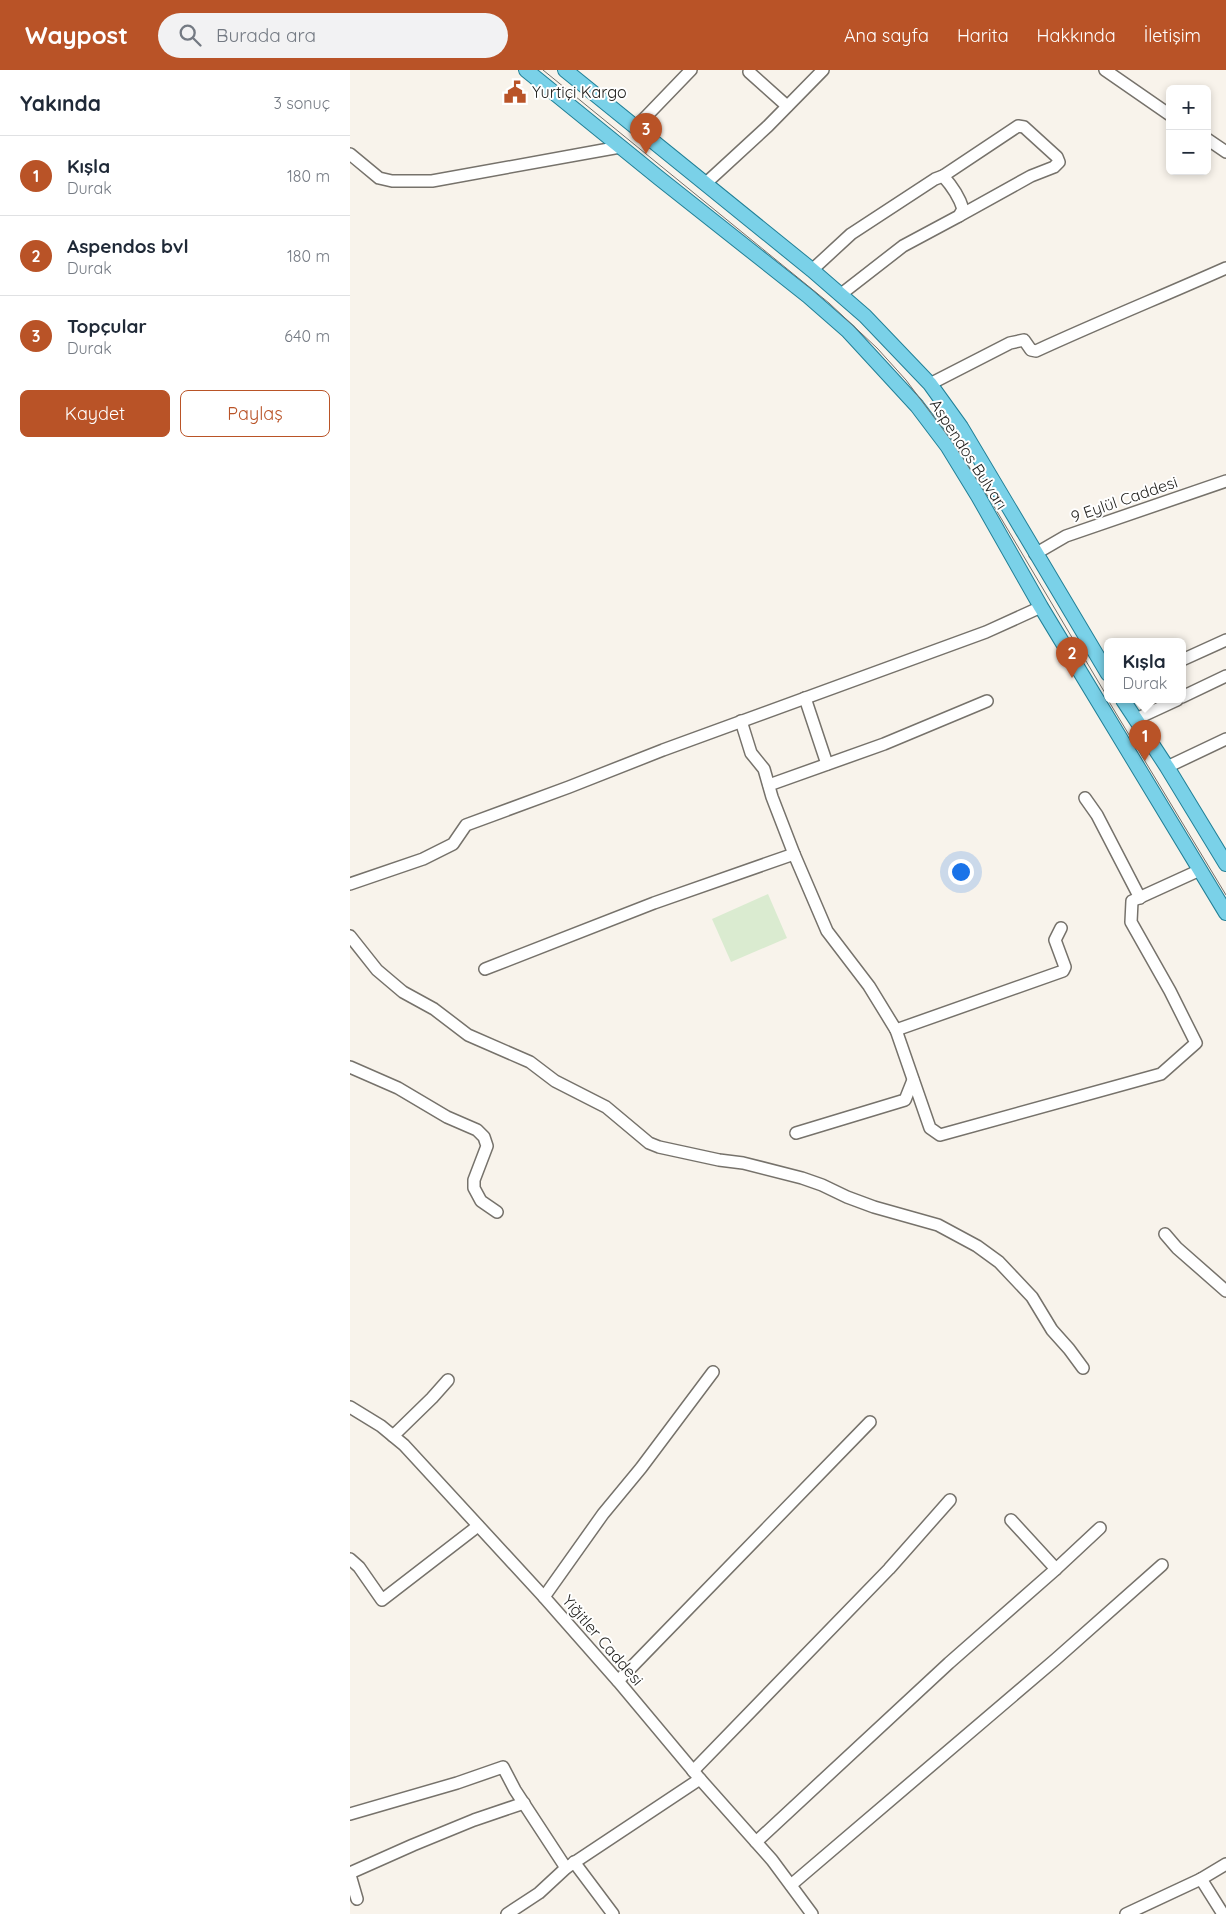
<!DOCTYPE html>
<html lang="tr">
<meta charset="utf-8">
<style>
body{margin:0;font-family:Quicksand,sans-serif;background:#f2f2f3;color:#1f2937}
.controls{position:absolute;right:15px;top:15px;display:grid;overflow:hidden;border-radius:8px;box-shadow:0 2px 8px #0003}
.controls button{width:45px;height:45px;display:grid;place-items:center;padding:0;border:0;border-bottom:1px solid #e0e1e3;background:#fff;color:#1f2937;font:25px sans-serif}
.you{position:absolute;left:610px;top:801px;width:18px;height:18px;margin:-12px;border:4px solid #fff;border-radius:50%;background:#1a73e8;box-shadow:0 0 0 8px #1a73e833}
.badge{display:grid;place-items:center;width:32px;height:32px;border-radius:50%;background:#b95327;color:#fff;font-size:16px;font-weight:700}
.pin{position:absolute;translate:-50% -41px;filter:drop-shadow(0 1px 2px #0008)}
.pin::after{content:'';position:absolute;top:26px;width:18px;height:15px;background:inherit;clip-path:polygon(0 0,100% 0,50% 100%)}
.popup{position:absolute;left:754px;top:568px;width:82px;height:65px;box-sizing:border-box;display:grid;place-content:center;border-radius:8px;background:#fff;filter:drop-shadow(0 1px 4px #0005);font-size:16px;white-space:nowrap;color:#747a83}
.popup b{font-size:19px;color:#1f2937}
.popup::after{content:'';position:absolute;left:50%;top:100%;margin-left:-10px;border:10px solid transparent;border-top-color:#fff}
.list{margin:0;padding:0;list-style:none}
h2{display:flex;justify-content:space-between;align-items:center;height:65px;margin:0;padding:0 20px;font-size:21px}
h2 small{font-size:16px;font-weight:400;color:#747a83}
.list li{display:grid;grid-template-columns:32px 1fr auto;gap:15px;align-items:center;box-sizing:border-box;height:80px;padding:0 20px;border-top:1px solid #e0e1e3}
.list b{display:block;font-size:19px;white-space:nowrap}
.list p{margin:0;font-size:16px;white-space:nowrap;color:#747a83}
.list em{font-size:16px;font-style:normal;color:#747a83}
.actions{display:flex;gap:10px;padding:15px 20px}
.actions a{flex:1;padding:11px 0;border:1px solid #b95327;border-radius:8px;text-align:center;font-size:18px;color:#b95327}
.actions .main{background:#b95327;color:#fff}
.icon{flex:none;width:28px;height:28px;fill:none;stroke:currentColor;stroke-width:2;stroke-linecap:round;stroke-linejoin:round}
.map{position:relative;flex:none;width:876px;height:1844px;overflow:hidden}
header{display:flex;align-items:center;gap:30px;box-sizing:border-box;height:70px;padding:0 25px;background:#b95327;color:#fff}
header strong{font-size:24px}
nav{display:flex;gap:28px;margin-inline-start:auto;font-size:18px}
.search{width:350px;height:45px;background:#f2f2f3;display:flex;align-items:center;gap:12px;box-sizing:border-box;padding:0 18px;border-radius:28px;color:#747a83;font-size:19px}
main{display:flex}
aside{flex:1;background:#fff}
.map>svg:first-child{display:block}
.green{fill:#daebd0}
.lines{fill:none;stroke-linecap:round;stroke-linejoin:round}
.minor-casing{stroke:#76726b;stroke-width:14}
.major-casing{stroke:#228097;stroke-width:16}
.minor{stroke:#fff;stroke-width:11}
.major{stroke:#7ad1e8;stroke-width:14}
.tram{stroke:#716f6a;stroke-width:1}
.labels{text-anchor:middle;stroke-width:4;stroke-linejoin:round;paint-order:stroke}
.poi-label{font-size:16px;fill:#23221f;stroke:#fff;text-anchor:start}
.street-label{font-size:16px;fill:#23221f;stroke:#fff}
</style>
<header>
<strong>Waypost</strong>
<div class="search"><svg class="icon" aria-label="search" viewBox="0 0 24 24"><circle cx="10" cy="10" r="6"/><path d="M15 15l6 6"/></svg>Burada ara</div>
<nav><a>Ana sayfa</a><a>Harita</a><a>Hakkında</a><a>İletişim</a></nav>
</header>
<main>
<aside>
<h2>Yakında<small>3 sonuç</small></h2>
<ul class="list">
<li><span class="badge">1</span><div><b>Kışla</b><p>Durak</p></div><em>180 m</em></li>
<li><span class="badge">2</span><div><b>Aspendos bvl</b><p>Durak</p></div><em>180 m</em></li>
<li><span class="badge">3</span><div><b>Topçular</b><p>Durak</p></div><em>640 m</em></li>
</ul>
<div class="actions"><a class="main">Kaydet</a><a>Paylaş</a></div>
</aside>
<div class="map">
<svg width="876" height="1844" viewBox="0 0 876 1844">
<rect width="100%" height="100%" fill="#f8f3eb"/>
<polygon class="green" points="418,824 437,868 381,892 362,849"/>
<g class="lines">
<defs>
<g id="minor">
<polyline points="755,0 820,45"/>
<polyline points="399,2 437,36"/>
<polyline points="286,57 341,0"/>
<polyline points="857,69 876,82"/>
<polyline points="0,84 29,108 42,111 82,111 270,77"/>
<polyline points="355,114 418,56 473,0"/>
<polyline points="462,200 501,164 585,109 593,106 668,56 674,57 707,87 709,92 704,97 681,106 609,146"/>
<path d="M490 225 553 176 609 146 613 139C609 126 602 116 593 106"/>
<path d="M580 314 660 273 674 270 681 280 686 281C749 252 813 226 876 198"/>
<polyline points="685,484 716,466 876,411"/>
<polyline points="832,590 876,570"/>
<polyline points="832,627 876,606"/>
<polyline points="455,628 477,694"/>
<polyline points="786,649 827,630"/>
<polyline points="391,651 401,683 414,699 422,727 444,784 477,861 519,916 546,960"/>
<polyline points="817,697 876,669"/>
<polyline points="419,715 534,674 637,631"/>
<polyline points="735,728 747,745 790,828"/>
<polyline points="0,814 73,789 103,774 116,755 219,717 313,680 636,562 691,537"/>
<polyline points="711,858 705,870 715,897 713,901 546,960 580,1058 590,1065 811,1004 846,973 820,921 781,852 782,831 850,800"/>
<polyline points="0,866 27,900 53,922 84,939 118,965 180,992 205,1011 256,1037 299,1073 309,1077 369,1090 393,1093 452,1108 472,1115 497,1127 524,1137 588,1155 627,1176 649,1192 682,1227 702,1260 719,1279 733,1298"/>
<polyline points="135,899 304,833 444,784"/>
<polyline points="0,997 48,1018 97,1047 127,1060 134,1067 137,1076 124,1110 124,1118 131,1131 147,1142"/>
<polyline points="446,1063 555,1030 563,1010"/>
<polyline points="815,1164 827,1178 876,1221"/>
<polyline points="0,1337 31,1356 54,1375 194,1527 268,1611 350,1709 422,1790 462,1844"/>
<polyline points="43,1366 82,1328 98,1310"/>
<polyline points="661,1450 706,1499 750,1458"/>
<polyline points="0,1489 9,1497 32,1530 128,1456"/>
<polyline points="194,1527 253,1444 291,1398 363,1302"/>
<polyline points="268,1611 520,1352"/>
<polyline points="343,1701 539,1499 600,1430"/>
<polyline points="0,1744 107,1713 153,1697 165,1720 216,1798"/>
<polyline points="406,1772 599,1593 706,1499"/>
<polyline points="224,1792 263,1844"/>
<polyline points="0,1803 63,1775 124,1750 174,1733"/>
<polyline points="0,1805 7,1829"/>
<polyline points="851,1809 873,1844"/>
<polyline points="441,1815 706,1589 812,1495"/>
<polyline points="157,1844 189,1823 216,1798 350,1709"/>
<polyline points="776,1844 851,1809 876,1794"/>
</g>
<g id="major">
<polyline points="176,0 309,108 458,226 498,261 567,336 598,377 628,426 691,537 876,843"/>
<polyline points="215,0 462,200 515,246 580,314 611,357 758,604"/>
<polyline points="773,630 817,697 876,794"/>
</g>
</defs>
<use href="#minor" class="minor-casing"/>
<use href="#major" class="major-casing"/>
<use href="#minor" class="minor"/>
<use href="#major" class="major"/>
<g class="tram">
<polyline points="193,0 479,233 527,278 556,310 601,370 639,428 758,628"/>
<polyline points="758,630 876,825"/>
</g>
</g>
<defs>
<symbol id="civic-bare" viewBox="-9 -9 18 18"><path d="M-.6-6.5H3V-4.5H.6V-3L4-1V1h2V6H-6V1h2V-1L-.6-3ZM-1.2 2.5V6h2.4V2.5Z" fill="#b95327" stroke="#fff" stroke-width="2.5" paint-order="stroke"/></symbol>
</defs>
<g fill-rule="evenodd">
<use href="#civic-bare" x="149" y="6" width="32" height="32"/>
</g>
<g class="labels">
<g class="poi-label">
<text x="182" y="28">Yurtiçi Kargo</text>
</g>
<g class="street-label">
<text transform="translate(619 384) rotate(57)" y="6">Aspendos Bulvarı</text>
<text transform="translate(774 429) rotate(-19)" y="6">9 Eylül Caddesi</text>
<text transform="translate(253 1570) rotate(49)" y="6">Yiğitler Caddesi</text>
</g>
</g>
</svg>
<div class="controls">
<button>+</button>
<button>−</button>
</div>
<div class="you"></div>
<div class="pin badge" style="left:795px;top:691px">1</div>
<div class="popup"><b>Kışla</b>Durak</div>
<div class="pin badge" style="left:722px;top:608px">2</div>
<div class="pin badge" style="left:296px;top:84px">3</div>
</div>
</main>
